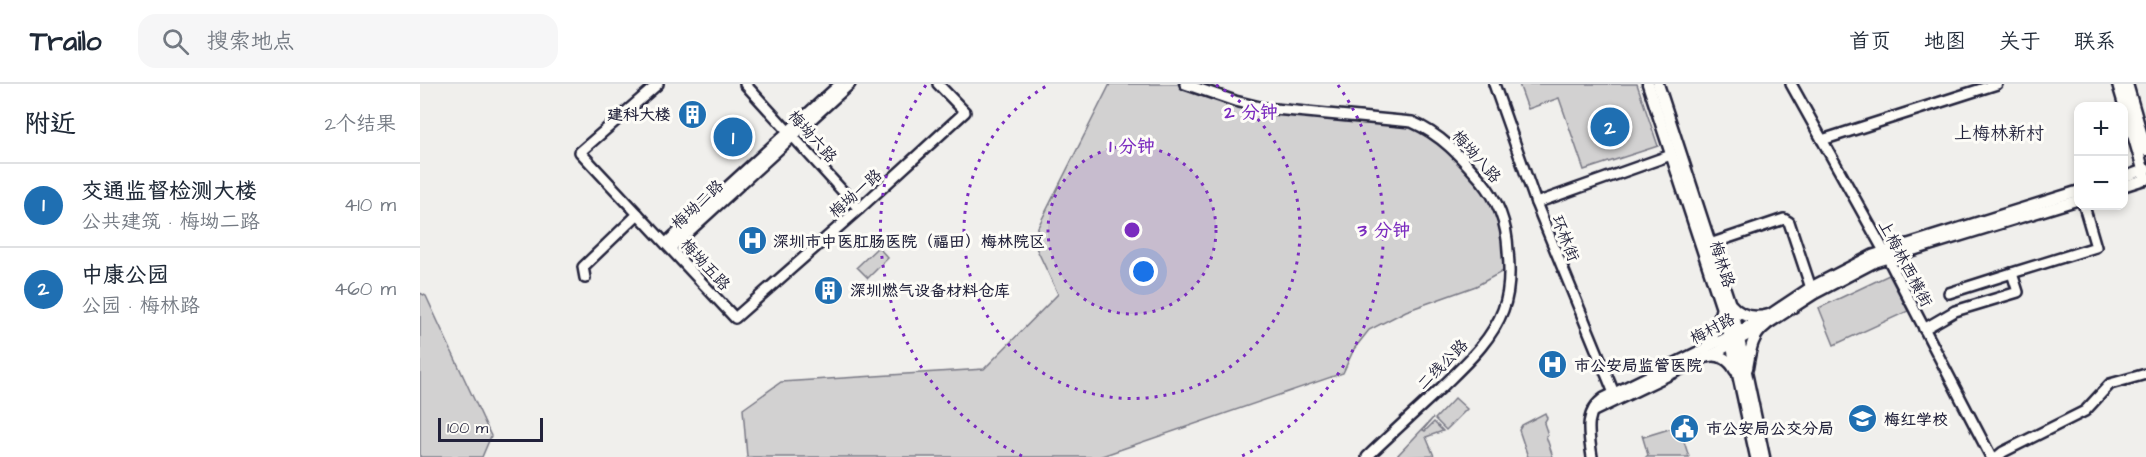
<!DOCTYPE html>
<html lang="zh">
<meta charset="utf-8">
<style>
body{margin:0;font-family:"Architects Daughter","LXGW WenKai TC",sans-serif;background:#f6f6f7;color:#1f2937}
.controls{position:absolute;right:18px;top:18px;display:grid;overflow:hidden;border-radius:12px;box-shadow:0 3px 9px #0003}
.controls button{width:54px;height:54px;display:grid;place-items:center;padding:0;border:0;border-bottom:2px solid #e0e1e3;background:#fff;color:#1f2937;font:30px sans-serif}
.scale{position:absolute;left:18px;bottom:15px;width:105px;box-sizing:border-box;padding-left:6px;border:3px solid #22223b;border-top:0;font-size:16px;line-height:21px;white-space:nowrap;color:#22223b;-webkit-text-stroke:4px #fdfcf7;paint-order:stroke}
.you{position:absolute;left:724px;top:188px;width:21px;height:21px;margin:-15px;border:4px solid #fff;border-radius:50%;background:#1a73e8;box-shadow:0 0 0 9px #1a73e833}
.badge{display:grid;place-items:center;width:39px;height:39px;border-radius:50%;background:#1f6fb2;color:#fff;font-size:20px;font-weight:700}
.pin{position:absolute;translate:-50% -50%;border:3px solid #fff;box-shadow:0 2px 6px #0006}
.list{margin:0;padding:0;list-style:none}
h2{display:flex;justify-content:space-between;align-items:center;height:78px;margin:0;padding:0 24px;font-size:26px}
h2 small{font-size:20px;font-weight:400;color:#747a83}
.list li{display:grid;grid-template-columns:39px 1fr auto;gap:18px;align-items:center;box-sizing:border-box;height:84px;padding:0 24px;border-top:2px solid #e0e1e3}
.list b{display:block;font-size:22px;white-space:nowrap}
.list p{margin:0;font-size:20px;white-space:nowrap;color:#747a83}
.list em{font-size:20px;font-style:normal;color:#747a83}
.icon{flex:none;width:33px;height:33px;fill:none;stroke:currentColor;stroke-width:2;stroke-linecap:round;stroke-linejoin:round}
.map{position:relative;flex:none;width:1726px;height:373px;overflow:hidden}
header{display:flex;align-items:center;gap:36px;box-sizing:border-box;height:84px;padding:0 30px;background:#fff;border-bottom:2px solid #e0e1e3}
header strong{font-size:28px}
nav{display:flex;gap:33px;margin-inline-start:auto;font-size:21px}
.search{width:420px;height:54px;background:#f6f6f7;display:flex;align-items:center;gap:15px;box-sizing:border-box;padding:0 21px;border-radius:18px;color:#747a83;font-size:22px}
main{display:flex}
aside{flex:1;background:#fff}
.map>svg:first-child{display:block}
.green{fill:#d2d1d1;stroke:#7a7a86;stroke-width:1.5}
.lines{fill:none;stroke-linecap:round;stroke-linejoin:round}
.minor-casing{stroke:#22223b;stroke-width:14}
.major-casing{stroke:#22223b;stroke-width:15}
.minor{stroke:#fdfcf7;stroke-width:9}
.major{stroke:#fdfcf7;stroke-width:10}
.ring{fill:none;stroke:#7b2cbf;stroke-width:3;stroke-dasharray:3 6}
.labels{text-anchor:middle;stroke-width:6;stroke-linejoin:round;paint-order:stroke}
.poi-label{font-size:16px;font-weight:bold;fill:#22223b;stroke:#fdfcf7;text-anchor:start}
.street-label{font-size:16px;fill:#22223b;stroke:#fdfcf7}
.neighbourhood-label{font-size:18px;fill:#22223b;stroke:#fdfcf7}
.centre{fill:#7b2cbf;stroke:#fdfcf7;stroke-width:3}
.ring-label{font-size:18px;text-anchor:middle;font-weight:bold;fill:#7b2cbf;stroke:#fdfcf7;stroke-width:6;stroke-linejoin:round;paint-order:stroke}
</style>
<header>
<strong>Trailo</strong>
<div class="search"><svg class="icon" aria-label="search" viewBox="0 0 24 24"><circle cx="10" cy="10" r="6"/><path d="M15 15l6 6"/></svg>搜索地点</div>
<nav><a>首页</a><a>地图</a><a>关于</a><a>联系</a></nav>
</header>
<main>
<aside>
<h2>附近<small>2个结果</small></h2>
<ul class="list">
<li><span class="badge">1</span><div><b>交通监督检测大楼</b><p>公共建筑 · 梅坳二路</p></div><em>410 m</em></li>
<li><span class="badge">2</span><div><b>中康公园</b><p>公园 · 梅林路</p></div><em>460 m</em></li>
</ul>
</aside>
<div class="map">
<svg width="1726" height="373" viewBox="0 0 1726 373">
<rect width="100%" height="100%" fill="#f0efec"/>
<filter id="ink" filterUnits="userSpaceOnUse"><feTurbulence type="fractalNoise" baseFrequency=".0167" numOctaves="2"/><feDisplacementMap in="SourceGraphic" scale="12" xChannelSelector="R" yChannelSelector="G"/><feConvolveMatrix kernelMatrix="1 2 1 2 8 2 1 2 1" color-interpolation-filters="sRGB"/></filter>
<g filter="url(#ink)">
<g class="green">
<polygon points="690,0 765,0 815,17 951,33 1008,45 1051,85 1083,139 1085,186 1056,202 986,227 949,246 934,265 923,289 679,373 327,373 323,325 361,298 564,285 638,210 612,155"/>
<polygon points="1099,0 1217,0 1238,62 1164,86 1139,14 1108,25"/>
<polygon points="458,163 468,174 448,194 437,183"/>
<polygon points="1469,191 1488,227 1414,261 1399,224"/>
<polygon points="0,209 6,212 71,352 62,373 0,373"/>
<polygon points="1035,314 1047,325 1026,346 1015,335"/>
<polygon points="1125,329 1127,334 1124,339 1128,351 1126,352 1133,373 1108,373 1099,346 1102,341"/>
<polygon points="1013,334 1003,346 1005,347 1014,338 1023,347 1006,353 1014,372 976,373"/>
<polygon points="1259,342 1269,373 1226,373 1228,371 1222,351 1223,353"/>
</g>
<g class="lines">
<defs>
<g id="minor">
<polyline points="238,0 160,68 315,234 439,125 545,28 518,0"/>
<polyline points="325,0 439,125"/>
<path d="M765 0 815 17 844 24 992 38C1022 51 1040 72 1061 96 1078 116 1087 141 1088 167 1090 187 1090 208 1083 226 1071 258 1044 281 1021 304 996 327 971 350 947 373"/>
<polyline points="1074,0 1116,119 1196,314"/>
<polyline points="1371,0 1464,167 1571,373"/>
<polyline points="1402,56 1577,0"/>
<polyline points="1704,93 1726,85"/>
<polyline points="1704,102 1726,95"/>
<polyline points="1116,119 1251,71"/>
<polyline points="246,159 420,0"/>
<polyline points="1290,160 1364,135 1369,138 1392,207"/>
<polyline points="251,164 430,0"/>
<polyline points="165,194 163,183 218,130"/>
<polyline points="1529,209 1592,189"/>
<polyline points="1504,245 1535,227 1598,208 1592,189 1676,163 1664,122"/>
<polyline points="1174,327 1299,267 1346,241 1394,210 1455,178 1658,116"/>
<path d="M1172 373C1169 351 1163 329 1184 314L1298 258 1349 231 1391 203 1453 171 1658 107"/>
<polyline points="1577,373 1583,368 1665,327 1690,300 1726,290"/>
</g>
<g id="major">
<polyline points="1228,0 1307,240 1336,373"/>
<polyline points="1238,0 1315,236 1344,373"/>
<polyline points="1698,0 1726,95"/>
<polyline points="1707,0 1726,66"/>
<path d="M1311 221C1321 233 1334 235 1349 231"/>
<polyline points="1285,265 1297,244 1301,227"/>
<path d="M1289 272C1300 270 1310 276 1315 286"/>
<path d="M1327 284C1330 268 1331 252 1346 241"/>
</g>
</defs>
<use href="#minor" class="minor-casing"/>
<use href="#major" class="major-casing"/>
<use href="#minor" class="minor"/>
<use href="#major" class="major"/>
</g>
</g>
<circle cx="712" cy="146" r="84" fill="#7b2cbf" fill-opacity=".12"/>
<g class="ring">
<circle cx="712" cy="146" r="84"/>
<path d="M796 1A168 168 0 1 1 628 1"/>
<path d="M602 372A252 252 0 0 1 506 1M918 1A252 252 0 0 1 822 372"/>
</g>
<defs>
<symbol id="building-disc" viewBox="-11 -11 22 22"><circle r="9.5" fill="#1f6fb2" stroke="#fdfcf7"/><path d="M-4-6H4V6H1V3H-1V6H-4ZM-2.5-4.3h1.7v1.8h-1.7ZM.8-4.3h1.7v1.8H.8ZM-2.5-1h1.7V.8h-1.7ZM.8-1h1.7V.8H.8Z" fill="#fff"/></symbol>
<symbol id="hospital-disc" viewBox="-11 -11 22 22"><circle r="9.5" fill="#1f6fb2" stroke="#fdfcf7"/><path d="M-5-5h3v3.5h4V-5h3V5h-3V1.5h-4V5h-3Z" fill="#fff"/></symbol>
<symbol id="school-disc" viewBox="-11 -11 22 22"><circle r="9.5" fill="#1f6fb2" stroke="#fdfcf7"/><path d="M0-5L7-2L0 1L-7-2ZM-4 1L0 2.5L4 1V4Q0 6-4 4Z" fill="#fff"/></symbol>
<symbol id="civic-disc" viewBox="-11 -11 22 22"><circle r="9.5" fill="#1f6fb2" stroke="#fdfcf7"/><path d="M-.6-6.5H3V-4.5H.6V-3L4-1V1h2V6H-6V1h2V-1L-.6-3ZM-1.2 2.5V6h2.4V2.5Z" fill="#fff"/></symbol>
</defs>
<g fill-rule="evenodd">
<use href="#building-disc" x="256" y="14" width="33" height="33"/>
<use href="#hospital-disc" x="316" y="140" width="33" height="33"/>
<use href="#building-disc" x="392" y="190" width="33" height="33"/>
<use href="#hospital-disc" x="1116" y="264" width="33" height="33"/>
<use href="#school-disc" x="1426" y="318" width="33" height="33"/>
<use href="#civic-disc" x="1248" y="328" width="33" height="33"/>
</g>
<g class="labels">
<g class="poi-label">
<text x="251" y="36" text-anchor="end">建科大楼</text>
<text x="353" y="163">深圳市中医肛肠医院（福田）梅林院区</text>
<text x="430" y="212">深圳燃气设备材料仓库</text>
<text x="1154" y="287">市公安局监管医院</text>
<text x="1464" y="341">梅红学校</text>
<text x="1286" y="350">市公安局公交分局</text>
</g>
<g class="street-label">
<text transform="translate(393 52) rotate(48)" y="6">梅坳六路</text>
<text transform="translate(1057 72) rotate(48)" y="6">梅坳八路</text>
<text transform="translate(435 109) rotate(-42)" y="6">梅坳一路</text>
<text transform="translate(277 120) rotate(-43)" y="6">梅坳二路</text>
<text transform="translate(1146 154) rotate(68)" y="6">环林街</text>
<text transform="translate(1486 179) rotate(62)" y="6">上梅林西横街</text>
<text transform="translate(286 180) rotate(47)" y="6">梅坳五路</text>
<text transform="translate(1303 180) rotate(72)" y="6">梅林路</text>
<text transform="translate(1292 244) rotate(-28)" y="6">梅村路</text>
<text transform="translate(1022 280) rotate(-45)" y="6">二线公路</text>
</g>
<g class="neighbourhood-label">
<text x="1579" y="55">上梅林新村</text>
</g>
</g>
<circle cx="712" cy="146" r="9" class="centre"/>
<g class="ring-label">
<text x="831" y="34">2 分钟</text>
<text x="712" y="68">1 分钟</text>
<text x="964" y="152">3 分钟</text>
</g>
</svg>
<div class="controls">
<button>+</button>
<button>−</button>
</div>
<div class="scale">100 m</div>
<div class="you"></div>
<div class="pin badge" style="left:313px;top:53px">1</div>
<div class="pin badge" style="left:1190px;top:43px">2</div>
</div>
</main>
